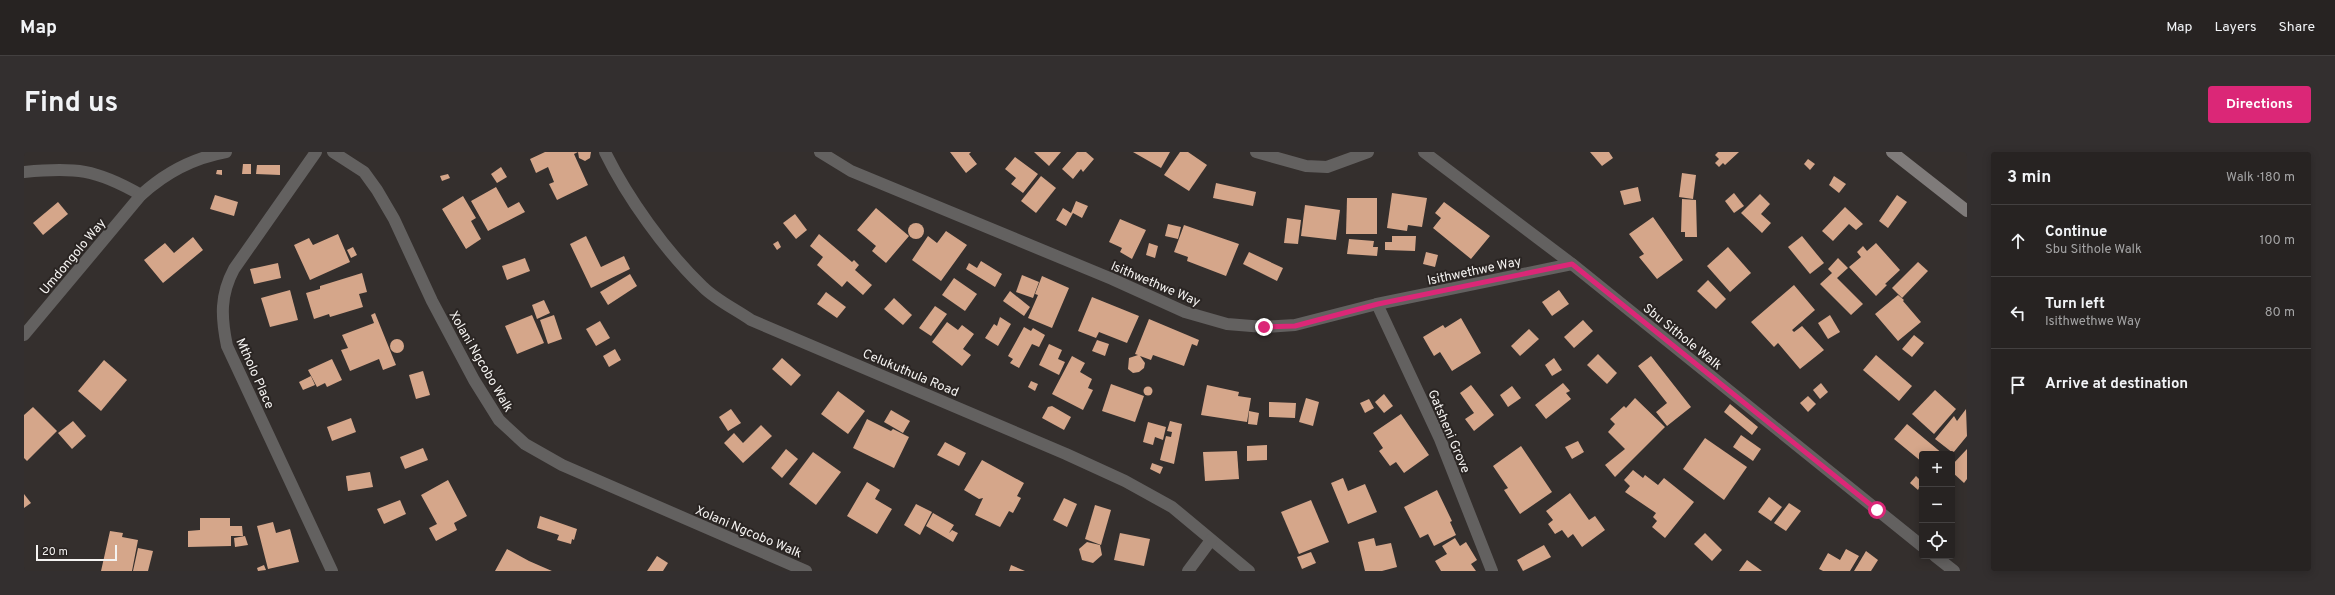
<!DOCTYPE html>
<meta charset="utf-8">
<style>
body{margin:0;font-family:Overpass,sans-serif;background:#332f2f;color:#f1f3f6}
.controls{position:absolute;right:12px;bottom:12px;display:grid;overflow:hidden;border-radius:4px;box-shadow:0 2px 10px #0003}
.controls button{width:36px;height:36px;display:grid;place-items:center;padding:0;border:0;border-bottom:1px solid #434040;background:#272322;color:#f1f3f6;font:20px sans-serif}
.scale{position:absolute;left:12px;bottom:10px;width:81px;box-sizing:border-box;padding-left:4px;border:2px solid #f5f3f1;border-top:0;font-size:11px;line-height:14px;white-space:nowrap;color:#f5f3f1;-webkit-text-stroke:3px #2a2523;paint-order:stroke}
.stop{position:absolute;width:12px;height:12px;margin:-9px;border:3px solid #db2777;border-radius:50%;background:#fff}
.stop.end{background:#db2777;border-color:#fff;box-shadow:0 1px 4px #0008}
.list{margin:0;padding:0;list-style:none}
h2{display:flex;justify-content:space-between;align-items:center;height:52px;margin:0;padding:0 16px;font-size:17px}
h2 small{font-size:13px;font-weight:400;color:#a4a4a5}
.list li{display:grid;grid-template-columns:26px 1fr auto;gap:12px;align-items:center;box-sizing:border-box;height:72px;padding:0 16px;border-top:1px solid #434040}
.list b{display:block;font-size:15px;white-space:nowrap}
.list p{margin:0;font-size:13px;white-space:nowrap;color:#a4a4a5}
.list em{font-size:13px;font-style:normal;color:#a4a4a5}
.icon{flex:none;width:22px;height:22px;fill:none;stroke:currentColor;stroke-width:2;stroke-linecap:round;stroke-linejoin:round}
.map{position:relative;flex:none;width:1943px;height:419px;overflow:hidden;border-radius:4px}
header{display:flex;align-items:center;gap:24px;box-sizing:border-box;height:56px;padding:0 20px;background:#272322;border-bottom:1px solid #434040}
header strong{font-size:19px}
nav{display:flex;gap:22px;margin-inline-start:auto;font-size:14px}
.intro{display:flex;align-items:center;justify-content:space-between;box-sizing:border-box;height:96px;padding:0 24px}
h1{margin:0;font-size:28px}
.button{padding:10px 18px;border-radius:4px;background:#db2777;color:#fff;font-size:14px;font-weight:700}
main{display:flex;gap:24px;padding:0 24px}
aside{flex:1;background:#272322;border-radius:4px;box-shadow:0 2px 10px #0003}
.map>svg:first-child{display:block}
.building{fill:#d5a68a}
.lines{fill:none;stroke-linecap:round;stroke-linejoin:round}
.street{stroke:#636160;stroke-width:12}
.secondary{stroke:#7f7b7a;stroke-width:12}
.route{stroke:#db2777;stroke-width:5}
.labels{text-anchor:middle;stroke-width:4;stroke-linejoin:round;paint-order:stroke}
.street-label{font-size:13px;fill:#f5f3f1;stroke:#2a2523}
</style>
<header>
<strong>Map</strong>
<nav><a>Map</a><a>Layers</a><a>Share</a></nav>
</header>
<div class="intro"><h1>Find us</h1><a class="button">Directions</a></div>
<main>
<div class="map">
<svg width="1943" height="419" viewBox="0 0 1943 419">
<rect width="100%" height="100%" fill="#342f2d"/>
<g class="building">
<polygon points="521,0 567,0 566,6 561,9 555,6 554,0 550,2 564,33 533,48 525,32 530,30 524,15 512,21 506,7"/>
<polygon points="926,0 947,0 945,2 953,12 942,21"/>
<polygon points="1010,0 1037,0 1025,14"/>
<polygon points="1053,0 1062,0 1070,7 1059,20 1057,17 1049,27 1038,17"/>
<polygon points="1109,0 1146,0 1137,16"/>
<polygon points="1156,0 1164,0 1183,13 1165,39 1140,23"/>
<polygon points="1566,0 1585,0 1589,6 1578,14"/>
<polygon points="1694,0 1715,0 1701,13 1699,11 1695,15 1691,11 1695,7 1691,3"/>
<polygon points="991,5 1014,22 999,41 987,32 992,26 981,17"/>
<polygon points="1784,7 1791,12 1786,18 1780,12"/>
<polygon points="219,12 227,12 227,22 218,22"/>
<polygon points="233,13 256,13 256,23 232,22"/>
<polygon points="477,15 483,25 473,31 467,22"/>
<polygon points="193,18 198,18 198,23 192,22"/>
<polygon points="1658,21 1672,23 1669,47 1655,45"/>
<polygon points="424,22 426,26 418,29 416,24"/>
<polygon points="1017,24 1032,36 1012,61 997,49"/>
<polygon points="1810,24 1822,32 1815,41 1805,33"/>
<polygon points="1192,31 1232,40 1229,54 1189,46"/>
<polygon points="472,35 484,56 495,50 501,60 464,79 447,49"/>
<polygon points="1614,35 1617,49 1600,53 1596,39"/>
<polygon points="1368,41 1403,46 1398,75 1384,73 1383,79 1363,76"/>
<polygon points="1710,41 1720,54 1710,61 1701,49"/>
<polygon points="1736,42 1746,52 1737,62 1747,71 1738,81 1717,61"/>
<polygon points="191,43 214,50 210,64 186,57"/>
<polygon points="1873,43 1883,50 1864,76 1855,69"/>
<polygon points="439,44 452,66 447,69 457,87 442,97 418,57"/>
<polygon points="1323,46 1353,46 1353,82 1322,82"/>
<polygon points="1658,47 1672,48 1673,85 1661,85 1661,80 1657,80"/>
<polygon points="1052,49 1064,54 1058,66 1049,61 1042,74 1032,68 1039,56 1047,61"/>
<polygon points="34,50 44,62 19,83 9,71"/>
<polygon points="1420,50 1466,84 1447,107 1409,76 1417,66 1411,61"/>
<polygon points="1281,53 1316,58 1312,88 1277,84"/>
<polygon points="1821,55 1839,72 1832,78 1825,72 1809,89 1798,79"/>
<polygon points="852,56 885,84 862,111 848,99 852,94 833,78"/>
<polygon points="771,62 783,78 772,87 759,71"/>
<polygon points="1629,65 1659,108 1633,127 1615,105 1620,102 1605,82"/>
<polygon points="1263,66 1277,68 1274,92 1260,91"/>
<polygon points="1096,67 1122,78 1108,107 1096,100 1098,96 1085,90"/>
<circle cx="892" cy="79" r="8"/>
<polygon points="1144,72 1157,75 1154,87 1141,84"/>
<polygon points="1160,73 1215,92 1202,124 1163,109 1164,105 1150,100"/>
<polygon points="922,79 943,93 917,129 888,108 904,84 913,91"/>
<polygon points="314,82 326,110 286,128 270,93 285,86 289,93"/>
<polygon points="795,82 828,110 830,108 835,113 831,118 848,133 839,143 823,129 818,135 793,113 799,105 786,94"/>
<polygon points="562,84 577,115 600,104 606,117 567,136 546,92"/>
<polygon points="1368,84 1392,84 1391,99 1361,98 1361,90 1368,90"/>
<polygon points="1778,84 1800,111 1786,122 1764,95"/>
<polygon points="169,85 179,98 139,131 120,108 141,91 150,101"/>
<polygon points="1325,87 1350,89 1349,95 1354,95 1353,104 1323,102"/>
<polygon points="754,89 757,95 753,98 749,92"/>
<polygon points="1125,91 1134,94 1131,106 1122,103"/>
<polygon points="1852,91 1876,118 1861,132 1863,133 1852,144 1825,115 1837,105 1833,100 1839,94 1843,99"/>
<polygon points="329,95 333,103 327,106 323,98"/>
<polygon points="1704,95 1727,121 1706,140 1683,114"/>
<polygon points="1225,100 1259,116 1253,129 1219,112"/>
<polygon points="1402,100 1414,103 1411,115 1399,112"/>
<polygon points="501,106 506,119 483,128 478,114"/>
<polygon points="1814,106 1824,116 1813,126 1839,152 1827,163 1796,132 1808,121 1804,117"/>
<polygon points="957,109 978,122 971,135 942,117 945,111 953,116"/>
<polygon points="1894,110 1904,119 1878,146 1868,136"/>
<polygon points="254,111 257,126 230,132 226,117"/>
<polygon points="338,121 343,140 335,142 339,155 306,165 305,162 290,167 282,141 296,137 296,134"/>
<polygon points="606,122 613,134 584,153 576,140"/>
<polygon points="998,123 1015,130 1009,146 992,140"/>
<polygon points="1018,124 1045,136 1028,176 1004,166 1014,143 1011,142"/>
<polygon points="930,126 953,142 941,159 918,143"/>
<polygon points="1684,128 1702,147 1692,157 1673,139"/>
<polygon points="1770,133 1791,158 1768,178 1770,180 1778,174 1800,198 1776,217 1754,191 1750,195 1727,170"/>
<polygon points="266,138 274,168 246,175 237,146"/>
<polygon points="1535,138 1545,152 1528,164 1518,150"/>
<polygon points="986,139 1006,155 1000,164 979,149"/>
<polygon points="802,140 822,155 813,166 793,152"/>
<polygon points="1874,143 1880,148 1879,149 1897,170 1874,189 1851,162"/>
<polygon points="1068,145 1115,164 1103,191 1075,180 1072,186 1054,179"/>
<polygon points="870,146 888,163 879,173 860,157"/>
<polygon points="520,148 526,161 513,167 508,153"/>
<polygon points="911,154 923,162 907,184 895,176"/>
<polygon points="351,161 372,213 359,218 355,207 326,219 317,198 324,196 318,183 350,171 347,163"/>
<polygon points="508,163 520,191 493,202 481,174"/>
<polygon points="530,163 538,187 524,192 516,168"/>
<polygon points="1806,163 1816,180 1804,187 1794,171"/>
<polygon points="976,165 987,172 974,194 961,186 970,172 973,174"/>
<polygon points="1437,166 1457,201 1428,219 1416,200 1410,204 1399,185 1419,173 1421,176"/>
<polygon points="1125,167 1175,188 1173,194 1168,192 1160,214 1129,203 1127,208 1116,204 1121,211 1120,216 1115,220 1109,221 1104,217 1105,206 1114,203 1111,202"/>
<polygon points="1559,168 1569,179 1550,196 1540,185"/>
<polygon points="576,169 586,186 572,194 562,177"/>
<polygon points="923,170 934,178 938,173 950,182 939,197 947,203 938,214 908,190"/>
<polygon points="1000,175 1007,179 1009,176 1021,183 1015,195 1008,192 995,216 986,211 989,207 984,204"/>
<polygon points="1505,177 1515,187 1496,204 1487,194"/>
<polygon points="1890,183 1900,191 1888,205 1878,197"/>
<circle cx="373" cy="194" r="7"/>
<polygon points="1073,188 1085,192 1081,204 1068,199"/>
<polygon points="1025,192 1038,198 1034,207 1041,210 1035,223 1015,213"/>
<polygon points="591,197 597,208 585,215 579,204"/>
<polygon points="1574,202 1593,221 1583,232 1563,213"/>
<polygon points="1852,203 1888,234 1875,249 1839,218"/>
<polygon points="1048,204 1061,211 1056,220 1068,227 1064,236 1069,238 1059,258 1028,242"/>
<polygon points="1627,204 1667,255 1643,274 1632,260 1643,251 1614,214"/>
<polygon points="758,206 777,223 767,234 748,217"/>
<polygon points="1530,206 1538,218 1528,224 1521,213"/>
<polygon points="308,207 318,228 303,235 301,231 293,235 284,218"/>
<polygon points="80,208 103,228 77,259 54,239"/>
<polygon points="399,219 406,243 392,247 385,223"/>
<polygon points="287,224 291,233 279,238 275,230"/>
<polygon points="1007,229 1014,232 1011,239 1004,235"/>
<polygon points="1539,231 1546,239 1542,241 1547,247 1522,267 1511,253"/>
<polygon points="1797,231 1804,240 1796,247 1789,238"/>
<polygon points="1087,232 1120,244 1111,270 1078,259"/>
<polygon points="1183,233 1215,240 1214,244 1227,246 1223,270 1177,263"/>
<polygon points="1447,233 1470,263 1450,279 1441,267 1450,261 1436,241"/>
<polygon points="1488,234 1497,246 1484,255 1476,243"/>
<circle cx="1124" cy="239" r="4.5"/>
<polygon points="1911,238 1932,257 1910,282 1888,262"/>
<polygon points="814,239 841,259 824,282 797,262"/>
<polygon points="1360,242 1369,254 1360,261 1351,250"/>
<polygon points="1784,244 1792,252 1784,260 1776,251"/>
<polygon points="1282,246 1295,250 1289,274 1275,270"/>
<polygon points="1611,246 1641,275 1591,325 1581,313 1601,297 1584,280 1591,272 1586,267 1600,254 1602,256"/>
<polygon points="1345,247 1350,256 1341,261 1336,251"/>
<polygon points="1245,250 1272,251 1271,266 1245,265"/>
<polygon points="1706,252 1734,275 1728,283 1700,260"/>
<polygon points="1028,254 1047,265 1040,278 1018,266 1024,255"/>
<polygon points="9,255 33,279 3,309 0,306 0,263"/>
<polygon points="707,257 717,271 704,279 695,265"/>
<polygon points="1942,257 1943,284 1929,301 1911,287 1930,264 1933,269"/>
<polygon points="867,258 886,269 879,281 860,270"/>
<polygon points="1225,259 1235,261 1233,273 1224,272"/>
<polygon points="1377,262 1405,303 1380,321 1372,310 1366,314 1355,299 1359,296 1349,281"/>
<polygon points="327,266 332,280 308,289 303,275"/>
<polygon points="843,267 867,279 869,277 885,285 870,316 829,296"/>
<polygon points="49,269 62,284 48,297 34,281"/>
<polygon points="1146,269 1158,272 1150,312 1136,308 1142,284 1147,285 1148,280 1143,279"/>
<polygon points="1124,270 1142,275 1139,288 1131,285 1129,293 1119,290"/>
<polygon points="1883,272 1919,302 1898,302 1898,310 1870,287"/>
<polygon points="737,273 748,284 719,311 700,291 710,281 719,291"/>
<polygon points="1717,283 1737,297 1729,309 1709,295"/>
<polygon points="1681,286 1723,315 1700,348 1659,317"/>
<polygon points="1554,289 1560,300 1548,307 1541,295"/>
<polygon points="921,290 942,301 935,314 913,303"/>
<polygon points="1243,293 1243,308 1223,309 1223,294"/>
<polygon points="1497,294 1528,340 1496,362 1480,338 1484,336 1469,314"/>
<polygon points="399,296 404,308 381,317 376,305"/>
<polygon points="762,297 774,307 758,326 747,316"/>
<polygon points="1943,297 1943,327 1940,331 1928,320 1928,313"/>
<polygon points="1213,299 1215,327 1181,329 1179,300"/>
<polygon points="789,300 817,320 792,353 765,332"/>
<polygon points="958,308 1000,331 993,344 997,346 989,361 985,359 976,375 951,363 959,346 955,347 940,338"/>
<polygon points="1128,311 1139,315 1136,322 1126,317"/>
<polygon points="1609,318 1619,326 1621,323 1634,333 1640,326 1670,350 1641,386 1628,375 1633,369 1629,365 1632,361 1601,340 1606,334 1600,328"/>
<polygon points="346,320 349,335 324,339 322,324"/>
<polygon points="1892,324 1898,330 1894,338 1886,331"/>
<polygon points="1319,326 1324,339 1341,332 1353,360 1324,372 1307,331"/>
<polygon points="424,328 443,364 430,371 433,378 412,389 405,376 413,372 397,343"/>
<polygon points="843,330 856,338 851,347 868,357 853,382 823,364"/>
<polygon points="1413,338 1428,369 1426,370 1432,383 1410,394 1404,382 1396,386 1380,355"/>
<polygon points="1546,341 1565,368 1571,364 1581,378 1558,395 1549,382 1544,386 1538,378 1531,382 1524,372 1529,368 1522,359"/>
<polygon points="0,342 7,351 0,356"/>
<polygon points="1745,345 1758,355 1747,369 1734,360"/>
<polygon points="1040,346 1053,352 1043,375 1029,368"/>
<polygon points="376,348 382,362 360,372 353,357"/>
<polygon points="1287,348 1305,390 1275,402 1257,360"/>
<polygon points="1765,351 1777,359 1762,379 1750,371"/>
<polygon points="892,352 908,360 896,383 880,373"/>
<polygon points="1071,353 1087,358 1077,393 1061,387"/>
<polygon points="909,361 930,373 925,381 928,378 934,381 929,390 902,374"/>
<polygon points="516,364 553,377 550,388 548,387 547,392 533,388 535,383 513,376"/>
<polygon points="176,366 206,366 206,374 218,374 219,384 207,384 207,394 164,395 164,379 176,378"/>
<polygon points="249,370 252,381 266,377 275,410 244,417 233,374"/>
<polygon points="86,379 99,381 98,385 114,388 108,419 77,419"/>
<polygon points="1096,381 1126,387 1120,414 1090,408"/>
<polygon points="1681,381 1698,398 1688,409 1670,392"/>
<polygon points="221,384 224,393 211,395 210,386"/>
<polygon points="1350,386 1352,394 1367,391 1373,415 1358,419 1341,419 1334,390"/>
<polygon points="1431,386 1436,394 1442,390 1453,408 1447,412 1452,419 1417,419 1411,409 1423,402 1418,394"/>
<polygon points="1063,390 1076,393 1078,403 1069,411 1058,408 1055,397"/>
<polygon points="1520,393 1527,405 1499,419 1493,408"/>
<polygon points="114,396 129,399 124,419 109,419"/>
<polygon points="483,397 505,409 528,419 471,419"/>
<polygon points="1822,397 1835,404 1826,419 1799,419 1795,417 1804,401 1816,408"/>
<polygon points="1842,399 1854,408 1847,419 1830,419"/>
<polygon points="1287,400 1292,411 1278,417 1273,405"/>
<polygon points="633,404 644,411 639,419 623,419"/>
<polygon points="1723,408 1738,419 1715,419"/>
<polygon points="240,413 242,418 234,419 233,416"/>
<polygon points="987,413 1001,419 985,419"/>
</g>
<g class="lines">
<g class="street">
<path d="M292 0 210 117C196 143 197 165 203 194L308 419"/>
<polyline points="309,0 340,20 353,38 370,67 408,149 450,228 475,268 501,292 538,313 782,419"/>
<path d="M581 0C603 45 642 100 679 135 692 148 711 157 727 168L1042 302 1101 329 1148 355 1225 419"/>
<polyline points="796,0 827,19 1088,127 1161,160 1203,172 1240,175 1271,173 1353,152 1548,112"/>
<polyline points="1232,0 1282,14 1303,15 1344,0"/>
<polyline points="1400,0 1548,112 1898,394"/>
<path d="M0 20C51 15 72 17 117 43"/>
<polyline points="1353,152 1416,287 1468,419"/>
<path d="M0 183 117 43C142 20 169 6 202 0"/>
<polyline points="1911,404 1930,419"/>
<polyline points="1164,419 1187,388"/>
</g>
<polyline class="secondary" points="1868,0 1943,59"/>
</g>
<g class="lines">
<polyline class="route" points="1240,175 1271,174 1354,152 1548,112 1853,358"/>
</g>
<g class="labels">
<g class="street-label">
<text transform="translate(48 104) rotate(-50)" y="5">Umdongolo Way</text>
<text transform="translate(1450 118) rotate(-12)" y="5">Isithwethwe Way</text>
<text transform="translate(1132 131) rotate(23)" y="5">Isithwethwe Way</text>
<text transform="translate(1659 184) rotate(39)" y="5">Sbu Sithole Walk</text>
<text transform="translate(458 209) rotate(60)" y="5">Xolani Ngcobo Walk</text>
<text transform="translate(887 220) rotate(23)" y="5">Celukuthula Road</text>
<text transform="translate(232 221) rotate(66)" y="5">Mtholo Place</text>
<text transform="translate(1426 279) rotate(67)" y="5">Gatsheni Grove</text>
<text transform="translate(725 379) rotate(23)" y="5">Xolani Ngcobo Walk</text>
</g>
</g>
</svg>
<div class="controls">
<button>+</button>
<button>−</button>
<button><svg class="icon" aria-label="locate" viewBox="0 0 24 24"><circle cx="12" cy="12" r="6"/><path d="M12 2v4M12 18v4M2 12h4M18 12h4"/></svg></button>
</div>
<div class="scale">20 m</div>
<div class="stop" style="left:1853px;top:358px"></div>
<div class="stop end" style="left:1240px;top:175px"></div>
</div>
<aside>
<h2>3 min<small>Walk · 180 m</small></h2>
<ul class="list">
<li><svg class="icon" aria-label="ahead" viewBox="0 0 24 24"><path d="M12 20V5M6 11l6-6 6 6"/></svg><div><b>Continue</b><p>Sbu Sithole Walk</p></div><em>100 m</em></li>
<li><svg class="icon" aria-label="left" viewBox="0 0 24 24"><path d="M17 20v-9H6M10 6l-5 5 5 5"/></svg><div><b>Turn left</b><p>Isithwethwe Way</p></div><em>80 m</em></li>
<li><svg class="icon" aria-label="arrive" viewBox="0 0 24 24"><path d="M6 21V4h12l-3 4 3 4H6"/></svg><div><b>Arrive at destination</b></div></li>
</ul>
</aside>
</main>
